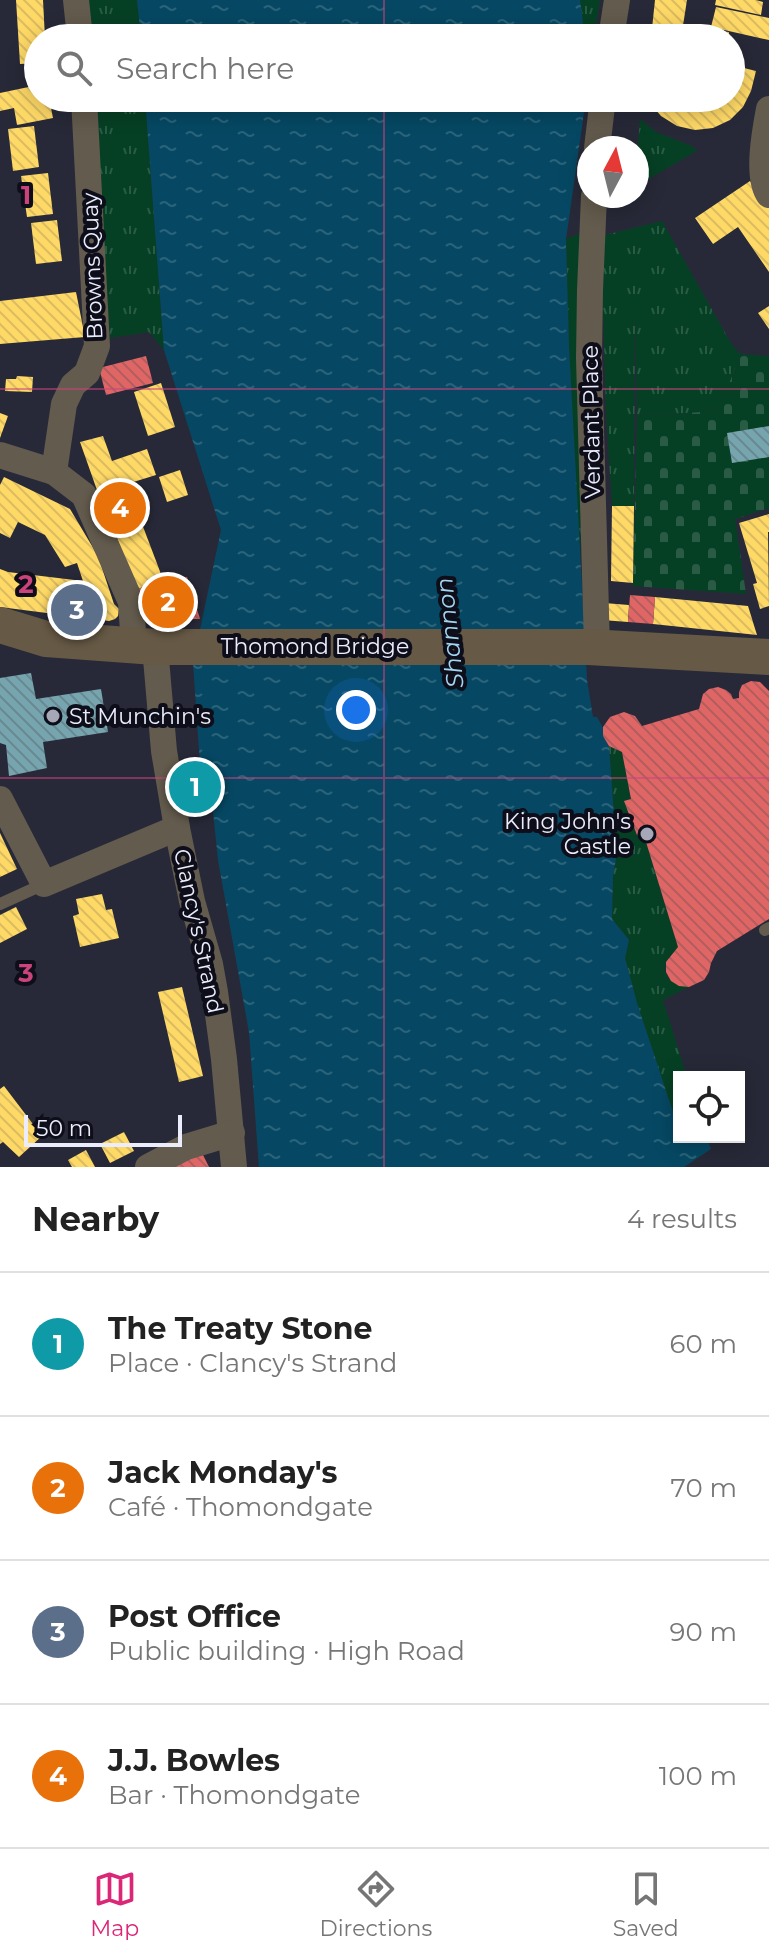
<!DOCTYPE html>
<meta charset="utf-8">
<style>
body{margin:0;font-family:Montserrat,sans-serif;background:#f6f6f6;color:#222}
.controls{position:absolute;right:24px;bottom:24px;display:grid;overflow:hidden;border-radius:0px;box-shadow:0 4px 20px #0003}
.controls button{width:72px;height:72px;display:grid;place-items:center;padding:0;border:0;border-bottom:2px solid #e0e0e0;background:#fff;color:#222;font:40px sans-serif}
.compass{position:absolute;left:577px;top:136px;width:72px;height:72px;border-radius:50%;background:#fff;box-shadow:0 4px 20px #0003;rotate:7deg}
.scale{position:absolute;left:24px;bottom:20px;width:158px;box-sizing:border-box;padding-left:8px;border:4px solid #ebedfc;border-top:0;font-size:22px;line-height:28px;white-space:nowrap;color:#ebedfc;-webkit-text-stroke:6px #0d0e1a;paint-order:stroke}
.you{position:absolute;left:356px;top:710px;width:28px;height:28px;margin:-20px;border:6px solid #fff;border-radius:50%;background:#1a73e8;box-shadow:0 0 0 12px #1a73e833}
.badge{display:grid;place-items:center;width:52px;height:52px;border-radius:50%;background:#db2777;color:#fff;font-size:26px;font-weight:700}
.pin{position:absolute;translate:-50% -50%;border:4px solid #fff;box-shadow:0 2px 8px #0006}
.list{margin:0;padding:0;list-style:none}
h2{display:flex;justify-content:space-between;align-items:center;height:104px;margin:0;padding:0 32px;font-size:34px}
h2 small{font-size:26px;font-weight:400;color:#767676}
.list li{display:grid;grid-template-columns:52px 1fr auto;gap:24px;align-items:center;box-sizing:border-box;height:144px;padding:0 32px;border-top:2px solid #e0e0e0}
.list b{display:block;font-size:30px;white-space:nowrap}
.list p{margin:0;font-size:26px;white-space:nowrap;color:#767676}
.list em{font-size:26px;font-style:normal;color:#767676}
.icon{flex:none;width:44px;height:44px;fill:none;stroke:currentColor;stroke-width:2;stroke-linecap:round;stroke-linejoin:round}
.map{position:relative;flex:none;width:769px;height:1167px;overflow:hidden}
.search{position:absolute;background:#fff;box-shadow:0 4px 20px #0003;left:24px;right:24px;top:24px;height:88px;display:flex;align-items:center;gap:20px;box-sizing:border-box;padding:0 28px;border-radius:44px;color:#767676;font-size:30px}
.sheet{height:680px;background:#fff}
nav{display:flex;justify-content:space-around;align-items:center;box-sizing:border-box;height:112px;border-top:2px solid #e0e0e0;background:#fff;font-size:22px;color:#767676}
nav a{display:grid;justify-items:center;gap:4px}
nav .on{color:#db2777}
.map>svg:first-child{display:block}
.grass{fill:url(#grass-tufts)}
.cemetery{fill:url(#cemetery-stones)}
.water{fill:url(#water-ripples)}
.homes{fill:url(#homes-back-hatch)}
.shops{fill:url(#shops-back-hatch)}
.public{fill:url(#public-back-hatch)}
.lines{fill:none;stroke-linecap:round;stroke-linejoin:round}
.lane{stroke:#635b4d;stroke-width:12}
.street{stroke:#635b4d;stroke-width:26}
.secondary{stroke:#665945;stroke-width:36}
.grid{fill:none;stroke:#ca437b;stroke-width:2;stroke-opacity:0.55}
.poi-dot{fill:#a6a8b7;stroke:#0d0e1a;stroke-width:3}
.labels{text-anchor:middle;stroke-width:8;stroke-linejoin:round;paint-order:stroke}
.street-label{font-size:22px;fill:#ebedfc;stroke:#0d0e1a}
.poi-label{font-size:22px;fill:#ebedfc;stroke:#0d0e1a;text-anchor:start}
.water-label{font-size:24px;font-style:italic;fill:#a3d5f0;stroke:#0d0e1a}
.grid-label{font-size:26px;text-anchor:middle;font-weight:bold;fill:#ca437b;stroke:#0d0e1a;stroke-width:8;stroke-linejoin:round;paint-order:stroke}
</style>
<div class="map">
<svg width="769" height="1167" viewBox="0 0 769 1167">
<defs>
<pattern id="grass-tufts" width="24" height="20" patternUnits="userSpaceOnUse" patternTransform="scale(2)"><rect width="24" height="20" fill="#064024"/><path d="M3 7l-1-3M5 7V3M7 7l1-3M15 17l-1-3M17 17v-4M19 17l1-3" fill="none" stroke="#2a5c45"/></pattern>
<pattern id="cemetery-stones" width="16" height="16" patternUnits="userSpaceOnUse" patternTransform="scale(2)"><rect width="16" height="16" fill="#064024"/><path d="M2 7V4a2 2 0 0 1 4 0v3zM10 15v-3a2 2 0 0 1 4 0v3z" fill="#2a5c45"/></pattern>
<pattern id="water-ripples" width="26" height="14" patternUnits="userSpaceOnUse" patternTransform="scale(2)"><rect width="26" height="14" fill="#064863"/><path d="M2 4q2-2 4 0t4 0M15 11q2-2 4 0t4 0" fill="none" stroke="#2a637a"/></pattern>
<pattern id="homes-back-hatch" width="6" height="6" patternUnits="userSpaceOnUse" patternTransform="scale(2)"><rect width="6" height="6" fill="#ffd966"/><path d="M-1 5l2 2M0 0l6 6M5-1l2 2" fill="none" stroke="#dabc61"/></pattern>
<pattern id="shops-back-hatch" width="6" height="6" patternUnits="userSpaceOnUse" patternTransform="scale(2)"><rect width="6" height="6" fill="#e06666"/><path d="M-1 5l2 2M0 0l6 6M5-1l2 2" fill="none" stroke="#b25d5e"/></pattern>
<pattern id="public-back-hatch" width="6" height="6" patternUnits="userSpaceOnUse" patternTransform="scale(2)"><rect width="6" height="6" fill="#76a5af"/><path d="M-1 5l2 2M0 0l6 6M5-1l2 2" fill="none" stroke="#688991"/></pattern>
</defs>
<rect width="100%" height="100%" fill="#272938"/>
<g class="grass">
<polygon points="84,0 137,0 141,38 87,38"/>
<polygon points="580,0 600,0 594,38 585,38"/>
<polygon points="91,98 145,98 164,350 149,332 110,338"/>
<polygon points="640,119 656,132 692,146 696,149 695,152 645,181 638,183 637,155"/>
<polygon points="662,221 732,345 741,354 718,411 637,416 635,312 634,506 612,506 606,413 601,236"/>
<polygon points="585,231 580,582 569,347 566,239"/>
<path d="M609 746 622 752 631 799 625 802 637 835 643 832 678 947C675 951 668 958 666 963 661 979 677 986 689 987L663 1000 687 1077H679V1125H677L637 1003 625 958 629 940 612 919 613 875 617 853 611 827 614 815Z"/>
</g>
<polygon class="cemetery" points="741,354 769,356 769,508 735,519 746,594 633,586 637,416 718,411"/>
<g class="water">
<polygon points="137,0 580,0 585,38 141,38"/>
<polygon points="145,98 586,98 566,239 569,347 587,680 593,717 597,717 603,728 603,736 609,746 614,815 611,827 617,853 613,875 612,919 629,940 625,958 637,1003 677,1124 679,1125 679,1137 706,1137 711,1149 684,1167 259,1167 249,1032 218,860 209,772 200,764 193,663 221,530 164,350"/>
</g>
<g class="homes">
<polygon points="16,0 43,0 45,38 38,38 38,63 20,64"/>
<polygon points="655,0 687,0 681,38 651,38"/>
<polygon points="716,0 756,0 763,2 761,15 715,5"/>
<polygon points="716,7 769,18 769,40 711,27"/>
<polygon points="711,30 729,32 729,38 710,38"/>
<polygon points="732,65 756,71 751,91 743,107 730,120 713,128 695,130 677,126 661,116 649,102 647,98 680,98 690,101 701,101 711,98 731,98"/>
<polygon points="38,85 38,98 49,98 53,118 17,125 14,108 0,111 0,93"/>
<polygon points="34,126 39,167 13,171 8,129"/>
<polygon points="48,173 53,214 27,217 21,176"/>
<polygon points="750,181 769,208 769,272 738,227 713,244 695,218"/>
<polygon points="57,220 62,261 36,264 31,223"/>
<polygon points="76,292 85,337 0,344 0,301"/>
<polygon points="769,306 769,329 758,313"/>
<polygon points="17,376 33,377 32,392 5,391 6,379 16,379"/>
<polygon points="161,383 175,427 148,436 134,392"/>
<polygon points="0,413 8,416 0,438"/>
<polygon points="103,436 112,461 147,449 156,475 98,493 80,442"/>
<polygon points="180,470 188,495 167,502 159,477"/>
<polygon points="4,477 70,509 98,556 114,604 119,609 118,616 115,619 109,621 0,607 0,569 8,572 83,581 77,563 65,567 45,535 18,522 10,538 0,533 0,485"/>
<polygon points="612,506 634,506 633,583 611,581"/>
<polygon points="769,514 769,532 768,532 769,606 760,609 753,584 757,583 739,523"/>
<polygon points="139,516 164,582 136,589 111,522"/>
<polygon points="655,597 748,606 757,635 653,624"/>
<polygon points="604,603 629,605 628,622 602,620"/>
<polygon points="0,833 17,869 0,877"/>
<polygon points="102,894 106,910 112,909 119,938 80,947 73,916 79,914 76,899"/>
<polygon points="16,907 27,929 0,943 0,915"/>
<polygon points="182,987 203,1076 179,1082 158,992"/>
<polygon points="4,1086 42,1136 19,1157 3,1142 0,1144 0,1089"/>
<polygon points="124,1132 134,1151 110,1163 100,1144"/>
<polygon points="86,1150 95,1167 72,1167 68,1160"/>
</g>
<g class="shops">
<polygon points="146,356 153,383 106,395 99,368"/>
<polygon points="129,493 139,516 111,522 102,500"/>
<polygon points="187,577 200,619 179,619 177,611 143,611 136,589"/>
<polygon points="630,595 655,597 653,624 628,622"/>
<polygon points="751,681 760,682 769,691 769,919 717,951 711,963 709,972 704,980 689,987 679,986 671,981 666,972 666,962 678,947 643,832 637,835 624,801 631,799 622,752 609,746 603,736 603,727 610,717 624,712 635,716 642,726 699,709 703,694 709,689 718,687 726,690 731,694 733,699 739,698 739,692 742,685"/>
<polygon points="199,1147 209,1167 159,1167"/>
</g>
<g class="public">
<polygon points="769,426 769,457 732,463 727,433"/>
<polygon points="31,673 36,699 101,689 108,732 43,742 47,768 9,776 6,745 0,743 0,678"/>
</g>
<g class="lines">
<g class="lane">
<polyline points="0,904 44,884"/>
<polyline points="765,930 769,928"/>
</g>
<g class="street">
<polyline points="76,0 80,38"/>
<polyline points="611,38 617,0"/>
<path d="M769 109C765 130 756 178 769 195"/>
<polyline points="597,148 603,98"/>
<polyline points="594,196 590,290 589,358 597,648"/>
<polyline points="0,455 54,472 84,495 131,602 134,646"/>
<polyline points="54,472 64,404 73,385 87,373 97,346 84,98"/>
<polyline points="155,647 164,751 177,828 192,901 210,964 215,992 224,1059 234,1167"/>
<polyline points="0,799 44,884 177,828"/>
<polyline points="148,1167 186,1147 232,1133"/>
</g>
<polyline class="secondary" points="0,625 46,639 155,647 588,647 769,657"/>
</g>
<path class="grid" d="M384 0V38M384 98V1167M0 389H769M0 778H769"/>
<g class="poi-dot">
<circle cx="53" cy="716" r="8"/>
<circle cx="647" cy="834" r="8"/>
</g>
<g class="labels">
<g class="street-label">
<text transform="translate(92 266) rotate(-92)" y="8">Browns Quay</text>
<text transform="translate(591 422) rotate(-91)" y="8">Verdant Place</text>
<text x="315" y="654">Thomond Bridge</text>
<text transform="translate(199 931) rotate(78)" y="8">Clancy's Strand</text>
</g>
<g class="poi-label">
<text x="69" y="724">St Munchin's</text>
<text x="631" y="829" text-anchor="end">King John's<tspan x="631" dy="25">Castle</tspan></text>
</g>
<g class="water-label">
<text transform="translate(450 633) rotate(-96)" y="8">Shannon</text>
</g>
</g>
<g class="grid-label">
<text x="26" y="204">1</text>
<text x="26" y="593">2</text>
<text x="26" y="982">3</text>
</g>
</svg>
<div class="controls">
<button><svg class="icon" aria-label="locate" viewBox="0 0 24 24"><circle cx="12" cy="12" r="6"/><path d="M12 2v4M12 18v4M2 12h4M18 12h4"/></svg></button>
</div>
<svg class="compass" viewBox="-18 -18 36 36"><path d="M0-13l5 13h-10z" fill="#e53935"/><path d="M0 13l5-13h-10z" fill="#767676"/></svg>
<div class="scale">50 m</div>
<div class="you"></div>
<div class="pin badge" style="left:195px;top:787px;background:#0f9aa8">1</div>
<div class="pin badge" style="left:168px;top:602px;background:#e8710a">2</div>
<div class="pin badge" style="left:77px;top:610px;background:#5c6f8a">3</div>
<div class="pin badge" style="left:120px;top:508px;background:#e8710a">4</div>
<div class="search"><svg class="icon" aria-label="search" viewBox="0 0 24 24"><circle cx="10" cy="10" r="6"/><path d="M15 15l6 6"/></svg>Search here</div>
</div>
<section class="sheet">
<h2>Nearby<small>4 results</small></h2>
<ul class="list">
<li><span class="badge" style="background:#0f9aa8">1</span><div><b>The Treaty Stone</b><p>Place · Clancy's Strand</p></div><em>60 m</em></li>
<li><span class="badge" style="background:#e8710a">2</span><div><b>Jack Monday's</b><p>Café · Thomondgate</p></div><em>70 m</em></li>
<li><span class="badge" style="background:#5c6f8a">3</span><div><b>Post Office</b><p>Public building · High Road</p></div><em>90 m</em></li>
<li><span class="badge" style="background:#e8710a">4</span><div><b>J.J. Bowles</b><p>Bar · Thomondgate</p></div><em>100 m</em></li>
</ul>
</section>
<nav>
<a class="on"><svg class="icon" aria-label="map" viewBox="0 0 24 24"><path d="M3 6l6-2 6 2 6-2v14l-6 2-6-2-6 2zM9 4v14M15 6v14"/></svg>Map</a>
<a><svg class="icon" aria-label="directions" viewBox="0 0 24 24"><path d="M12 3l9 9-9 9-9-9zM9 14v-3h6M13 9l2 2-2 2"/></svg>Directions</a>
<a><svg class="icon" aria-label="saved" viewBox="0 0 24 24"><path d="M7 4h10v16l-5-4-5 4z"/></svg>Saved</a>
</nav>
